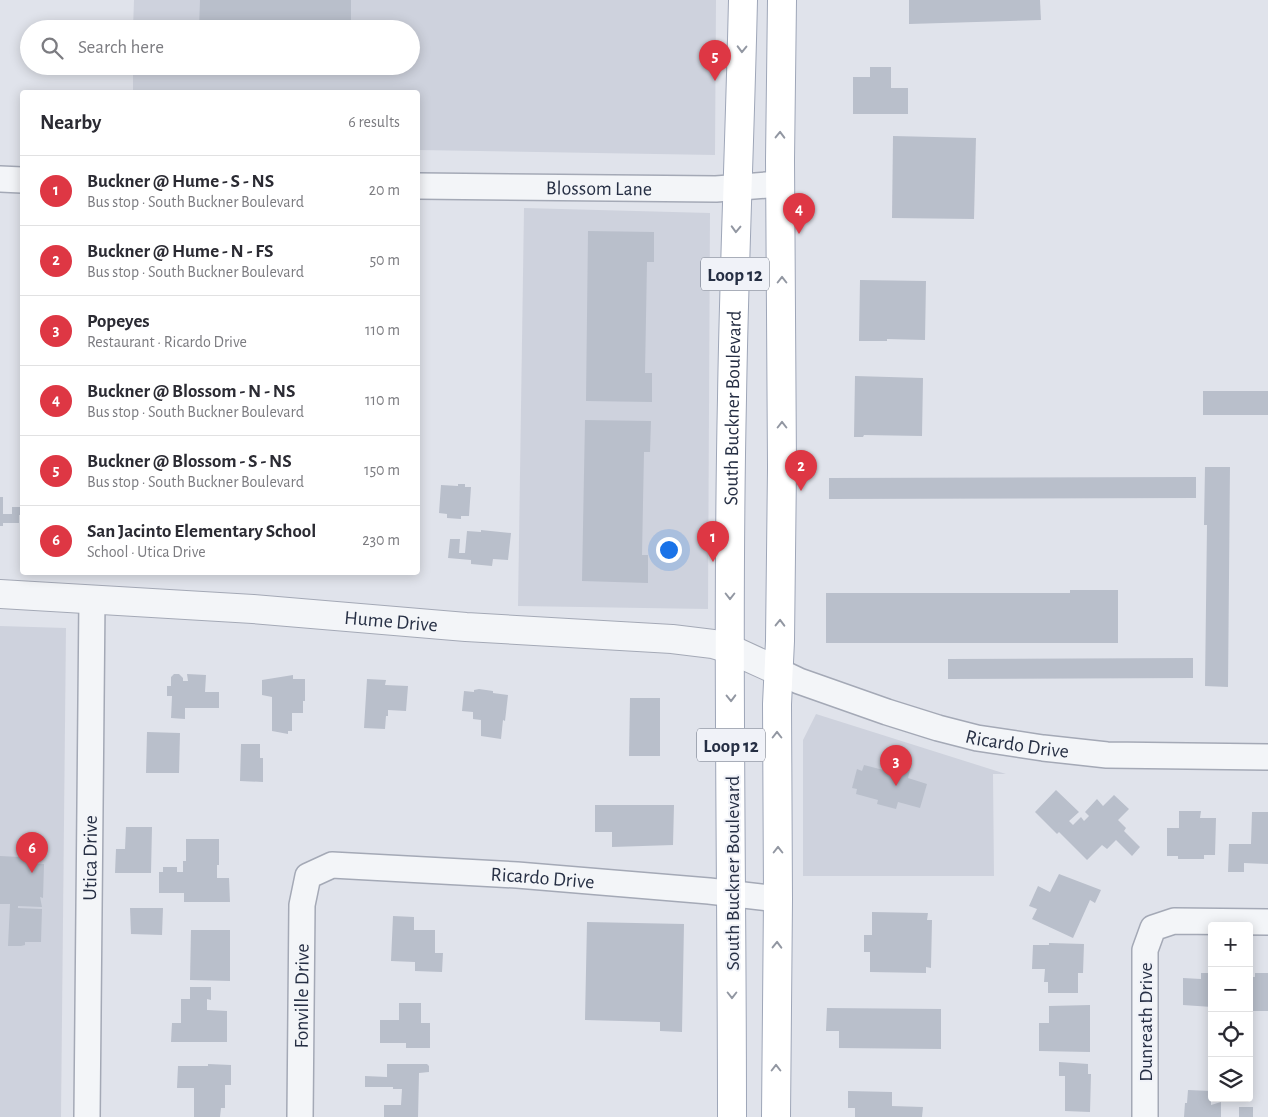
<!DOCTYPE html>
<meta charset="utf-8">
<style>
body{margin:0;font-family:"Alegreya Sans",sans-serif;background:#f7f7f7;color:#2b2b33}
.controls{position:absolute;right:15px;bottom:15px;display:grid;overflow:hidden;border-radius:5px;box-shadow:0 2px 12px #0003}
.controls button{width:45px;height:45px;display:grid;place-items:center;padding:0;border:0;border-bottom:1px solid #e1e1e2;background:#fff;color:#2b2b33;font:25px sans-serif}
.you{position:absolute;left:668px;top:549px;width:18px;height:18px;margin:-12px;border:4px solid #fff;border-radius:50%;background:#1a73e8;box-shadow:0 0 0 8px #1a73e833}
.badge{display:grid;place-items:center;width:32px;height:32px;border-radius:50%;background:#de3744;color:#fff;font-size:16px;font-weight:700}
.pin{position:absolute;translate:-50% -41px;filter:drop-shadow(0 1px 2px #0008)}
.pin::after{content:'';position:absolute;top:26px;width:18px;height:15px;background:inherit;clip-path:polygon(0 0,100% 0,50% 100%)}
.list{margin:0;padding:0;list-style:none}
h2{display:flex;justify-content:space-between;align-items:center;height:65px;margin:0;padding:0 20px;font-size:21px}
h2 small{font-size:16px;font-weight:400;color:#7c7c81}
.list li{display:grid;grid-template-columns:32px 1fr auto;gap:15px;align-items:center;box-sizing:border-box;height:70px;padding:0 20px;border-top:1px solid #e1e1e2}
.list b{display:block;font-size:19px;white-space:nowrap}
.list p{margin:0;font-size:16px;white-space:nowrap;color:#7c7c81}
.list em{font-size:16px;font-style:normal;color:#7c7c81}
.icon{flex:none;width:28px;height:28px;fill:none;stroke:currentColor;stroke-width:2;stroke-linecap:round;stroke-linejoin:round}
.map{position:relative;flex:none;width:1268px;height:1117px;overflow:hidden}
.search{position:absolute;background:#fff;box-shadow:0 2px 12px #0003;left:20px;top:20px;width:400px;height:55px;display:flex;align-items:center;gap:12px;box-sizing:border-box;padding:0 18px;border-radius:28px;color:#7c7c81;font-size:19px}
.panel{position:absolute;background:#fff;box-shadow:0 2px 12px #0003;left:20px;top:90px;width:400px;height:485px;border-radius:5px}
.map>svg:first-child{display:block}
.built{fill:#ced2dd}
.building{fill:#b9bfcb}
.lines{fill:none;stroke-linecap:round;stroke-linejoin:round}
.minor-casing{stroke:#a4a9b6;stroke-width:28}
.tertiary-casing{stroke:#a4a9b6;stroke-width:30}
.primary-casing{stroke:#9ea6b8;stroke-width:30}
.minor{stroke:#f3f5f8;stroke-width:25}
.tertiary{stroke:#f3f5f8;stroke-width:28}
.primary{stroke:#fff;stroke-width:28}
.oneway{stroke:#9297a2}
.labels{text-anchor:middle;stroke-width:4;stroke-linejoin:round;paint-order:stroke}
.shield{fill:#f0f2f8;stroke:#636a7a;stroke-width:1}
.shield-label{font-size:19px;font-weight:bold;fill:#262f44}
.street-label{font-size:20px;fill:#262f44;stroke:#f0f2f8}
</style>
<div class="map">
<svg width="1268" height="1117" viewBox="0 0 1268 1117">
<rect width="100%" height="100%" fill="#e0e3eb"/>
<g class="built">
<polygon points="134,0 716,0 715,155 418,150 418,92 133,92 133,66 411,66 411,29 133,29"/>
<polygon points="524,208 710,213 708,609 518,606"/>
<polygon points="0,626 66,628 61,1117 0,1117"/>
<polygon points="816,714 1006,774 993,774 994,876 803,876 803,740"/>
</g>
<g class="building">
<polygon points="200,0 351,0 351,29 199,29"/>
<polygon points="909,0 1040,0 1041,20 909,24"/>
<polygon points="870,67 891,67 891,88 908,88 908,114 853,114 853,77 870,77"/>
<polygon points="893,136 976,138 974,219 892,218"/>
<polygon points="588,231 654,232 654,262 647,262 645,373 652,373 652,402 586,401"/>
<polygon points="860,280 926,281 925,340 887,339 887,341 859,341"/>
<polygon points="855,376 923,378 922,436 864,435 863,437 854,437"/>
<rect x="1203" y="391" width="65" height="24"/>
<polygon points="585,420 651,421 650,452 644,452 642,555 648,555 648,583 582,581"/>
<polygon points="1205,467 1230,467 1228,687 1205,686 1207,525 1204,525"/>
<polygon points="1196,477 1196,498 829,499 829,478"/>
<polygon points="458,484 465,484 465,487 471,487 469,516 461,516 461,519 447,518 447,514 439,513 441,485 458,486"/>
<polygon points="0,497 3,497 3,514 12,514 12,507 22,507 22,515 19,515 19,523 3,523 3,526 0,526"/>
<polygon points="481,530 511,533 508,560 493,559 492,566 471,564 471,560 448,558 450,539 460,539 459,553 465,553 467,531 481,532"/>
<polygon points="1070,590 1118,590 1118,643 826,643 826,593 1070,593"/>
<polygon points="1193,658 1193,678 948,679 948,659"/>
<polygon points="174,674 179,674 183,678 183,681 188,681 187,674 206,675 205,692 219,692 219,708 185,708 185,719 171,718 172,696 167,696 167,686 171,686 171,677"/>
<polygon points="293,675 293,679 305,679 305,701 303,701 303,713 292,713 292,731 288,731 288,734 272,731 272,697 262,695 262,680"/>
<polygon points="367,679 386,680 385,685 408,686 406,711 388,710 388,716 386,716 385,729 364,728"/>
<polygon points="479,689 493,691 493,693 508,695 505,721 503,720 501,739 481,736 481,720 473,719 473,712 462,711 464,691 474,692 474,690"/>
<polygon points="630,698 660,698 660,756 629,756"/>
<polygon points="147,732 180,733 179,773 146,773"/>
<polygon points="241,744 260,744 260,758 263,758 263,782 240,781"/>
<polygon points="864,765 895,773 897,766 910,770 908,778 927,784 920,808 898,802 896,809 877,804 878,800 856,794 857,789 852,788 857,769 862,771"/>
<polygon points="1056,790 1079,812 1069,821 1073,825 1081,817 1084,821 1089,816 1085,812 1097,799 1103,806 1114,795 1129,809 1118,820 1126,828 1124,831 1140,847 1132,856 1116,840 1107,849 1102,845 1087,860 1059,832 1057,834 1035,812"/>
<polygon points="595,805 674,805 673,845 612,847 612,832 595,832"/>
<polygon points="1179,811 1201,811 1200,818 1216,818 1215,855 1204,855 1204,859 1178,859 1178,856 1167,856 1167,828 1179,828"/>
<polygon points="1252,812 1268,812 1268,864 1244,863 1244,872 1228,872 1229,844 1251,844"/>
<polygon points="126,827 152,827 151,873 115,873 116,849 125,849"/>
<polygon points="186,839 219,839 219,865 217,865 217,878 229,878 230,902 184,902 184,893 159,893 159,872 163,872 163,867 177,867 177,872 183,872 183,861 186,861"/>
<polygon points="20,855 26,855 26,863 44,864 43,898 40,897 42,907 18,906 18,908 42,909 41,942 25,942 25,945 21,946 8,946 10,904 0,904 0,856 20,857"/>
<polygon points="1059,874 1101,890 1095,903 1090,900 1073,938 1032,919 1037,909 1029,906 1038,886 1050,892"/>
<polygon points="130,908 163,908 162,935 131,934"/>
<polygon points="872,912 928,913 927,920 932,920 931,968 926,967 926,973 870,972 870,952 864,952 864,935 872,935"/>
<polygon points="393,916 414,917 414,930 435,930 435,953 443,953 442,972 415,971 415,962 391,961"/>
<polygon points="587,922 684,924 682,1032 660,1031 660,1022 585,1020"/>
<polygon points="191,930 230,930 230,981 190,980"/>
<polygon points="1049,943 1084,944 1083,973 1078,973 1078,993 1048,993 1048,982 1044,982 1045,969 1032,969 1033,945 1049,945"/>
<polygon points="1201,973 1212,973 1212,1007 1183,1005 1183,978 1201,979"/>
<polygon points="1255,973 1268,973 1268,1011 1249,1011 1249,977 1255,977"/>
<polygon points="190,987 211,987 211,1000 207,999 207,1010 227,1011 227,1042 171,1042 172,1023 181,1023 181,999 190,999"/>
<polygon points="399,1003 421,1003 421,1023 430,1023 430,1048 406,1048 406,1043 380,1043 380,1020 399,1020"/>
<polygon points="1090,1005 1090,1052 1039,1051 1039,1023 1049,1023 1049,1006"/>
<polygon points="827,1008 941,1009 941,1049 839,1048 839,1031 826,1031"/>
<polygon points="1059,1062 1088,1064 1088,1074 1091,1074 1090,1112 1065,1111 1065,1076 1059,1076"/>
<polygon points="208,1064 231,1065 231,1085 225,1085 225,1108 221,1108 220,1117 194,1117 194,1088 177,1088 178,1066 208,1066"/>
<polygon points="387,1064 427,1064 429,1066 429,1072 419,1073 418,1117 384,1117 384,1105 401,1105 402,1089 393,1089 393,1087 365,1087 365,1076 387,1077"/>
<polygon points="1188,1090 1211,1091 1211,1105 1221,1102 1221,1117 1184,1117 1185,1103 1187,1103"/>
<polygon points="848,1091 892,1092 892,1106 923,1107 922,1117 855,1117 855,1108 848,1108"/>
<rect x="1239" y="1107" width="14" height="10"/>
</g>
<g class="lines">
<defs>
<g id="minor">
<polyline points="0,179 22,180"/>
<path id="s1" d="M418 186 716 189 780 184"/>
<path id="s2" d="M778 671 799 681 887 712 938 728 977 738 1043 748 1107 755 1268 757"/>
<path id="s3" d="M87 1117 92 599"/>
<path id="s4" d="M300 1117 302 905 308 876 332 865 517 875 709 891 778 899"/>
<polyline points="1145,1117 1145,950 1153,928 1174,921 1268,922"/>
</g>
<g id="tertiary">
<path id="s5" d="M0 594 253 609 466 627 672 639 713 644 730 649 778 671"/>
</g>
<g id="primary">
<path id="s6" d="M732 1117C732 878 727 638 732 398 734 266 740 133 743 0"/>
<polyline points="776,1117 778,899 777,704 780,641 782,468 780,160 782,0"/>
</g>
</defs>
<use href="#minor" class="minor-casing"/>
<use href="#tertiary" class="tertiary-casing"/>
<use href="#primary" class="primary-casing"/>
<use href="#minor" class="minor"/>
<use href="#tertiary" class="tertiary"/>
<use href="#primary" class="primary"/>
</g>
<defs><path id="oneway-chevron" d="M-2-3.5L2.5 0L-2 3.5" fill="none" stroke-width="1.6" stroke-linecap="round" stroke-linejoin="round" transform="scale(1.25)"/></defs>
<g class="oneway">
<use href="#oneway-chevron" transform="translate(742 49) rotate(91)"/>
<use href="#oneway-chevron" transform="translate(780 135) rotate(-89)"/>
<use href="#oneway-chevron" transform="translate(736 229) rotate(92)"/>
<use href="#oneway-chevron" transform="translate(782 280) rotate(-90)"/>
<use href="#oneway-chevron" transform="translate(782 425) rotate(-90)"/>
<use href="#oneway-chevron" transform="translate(730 596) rotate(90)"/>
<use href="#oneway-chevron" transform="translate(780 623) rotate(-89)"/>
<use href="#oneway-chevron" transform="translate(731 698) rotate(89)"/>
<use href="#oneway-chevron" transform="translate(777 735) rotate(-90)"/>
<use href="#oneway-chevron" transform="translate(778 850) rotate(-90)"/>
<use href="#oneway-chevron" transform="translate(777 945) rotate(-89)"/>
<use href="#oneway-chevron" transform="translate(732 995) rotate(90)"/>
<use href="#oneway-chevron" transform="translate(776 1068) rotate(-90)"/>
</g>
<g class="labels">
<g class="shield">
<rect x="701" y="257.5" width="68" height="33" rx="4"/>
<rect x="697" y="728.5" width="68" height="33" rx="4"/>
</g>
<g class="shield-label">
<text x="735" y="281">Loop 12</text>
<text x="731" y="752">Loop 12</text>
</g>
<g class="street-label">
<text dy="7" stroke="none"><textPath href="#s1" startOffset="181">Blossom Lane</textPath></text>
<text dy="7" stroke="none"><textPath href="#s6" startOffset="709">South Buckner Boulevard</textPath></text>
<text dy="7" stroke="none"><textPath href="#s5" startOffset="392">Hume Drive</textPath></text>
<text dy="7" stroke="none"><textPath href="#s2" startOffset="251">Ricardo Drive</textPath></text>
<text dy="7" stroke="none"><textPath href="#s3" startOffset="259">Utica Drive</textPath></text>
<text transform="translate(732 873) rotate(-90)" y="7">South Buckner Boulevard</text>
<text dy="7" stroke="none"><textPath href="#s4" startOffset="479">Ricardo Drive</textPath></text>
<text dy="7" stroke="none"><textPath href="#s4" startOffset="121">Fonville Drive</textPath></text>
<text transform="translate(1145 1022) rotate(-90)" y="7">Dunreath Drive</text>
</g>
</g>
</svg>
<div class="controls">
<button>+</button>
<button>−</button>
<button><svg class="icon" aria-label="locate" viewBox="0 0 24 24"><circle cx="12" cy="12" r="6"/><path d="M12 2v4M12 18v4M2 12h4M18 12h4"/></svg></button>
<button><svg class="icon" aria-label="layers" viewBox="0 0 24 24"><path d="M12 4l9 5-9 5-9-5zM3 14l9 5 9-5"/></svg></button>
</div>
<div class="you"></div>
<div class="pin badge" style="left:713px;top:562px">1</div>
<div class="pin badge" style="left:801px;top:491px">2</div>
<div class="pin badge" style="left:896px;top:786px">3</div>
<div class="pin badge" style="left:799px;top:234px">4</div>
<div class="pin badge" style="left:715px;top:81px">5</div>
<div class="pin badge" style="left:32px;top:873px">6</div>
<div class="search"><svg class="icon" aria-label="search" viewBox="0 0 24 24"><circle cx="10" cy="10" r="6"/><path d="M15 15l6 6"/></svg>Search here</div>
<section class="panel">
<h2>Nearby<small>6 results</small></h2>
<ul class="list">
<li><span class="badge">1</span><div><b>Buckner @ Hume - S - NS</b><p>Bus stop · South Buckner Boulevard</p></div><em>20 m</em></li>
<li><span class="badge">2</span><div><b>Buckner @ Hume - N - FS</b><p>Bus stop · South Buckner Boulevard</p></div><em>50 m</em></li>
<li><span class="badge">3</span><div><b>Popeyes</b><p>Restaurant · Ricardo Drive</p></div><em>110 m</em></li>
<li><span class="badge">4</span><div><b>Buckner @ Blossom - N - NS</b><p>Bus stop · South Buckner Boulevard</p></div><em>110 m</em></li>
<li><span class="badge">5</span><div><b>Buckner @ Blossom - S - NS</b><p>Bus stop · South Buckner Boulevard</p></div><em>150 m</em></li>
<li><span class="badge">6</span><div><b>San Jacinto Elementary School</b><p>School · Utica Drive</p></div><em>230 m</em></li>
</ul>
</section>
</div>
